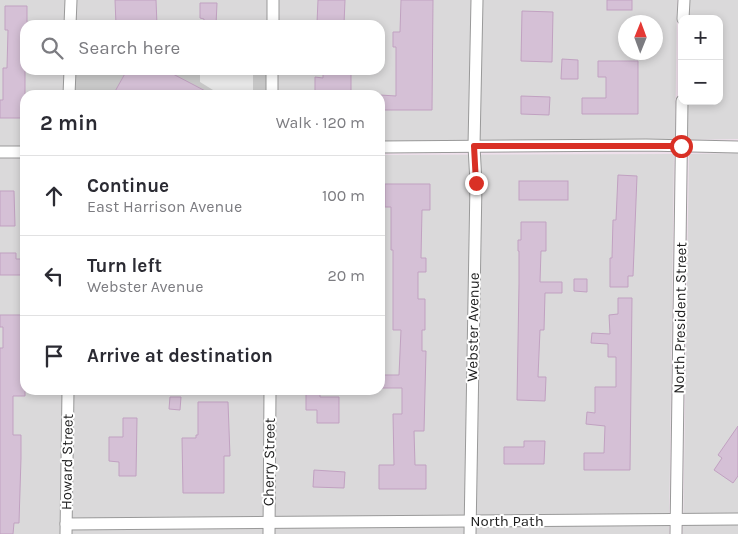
<!DOCTYPE html>
<meta charset="utf-8">
<style>
body{margin:0;font-family:Karla,sans-serif;background:#f2f2f3;color:#2b2b33}
.controls{position:absolute;right:15px;top:15px;display:grid;overflow:hidden;border-radius:10px;box-shadow:0 2px 8px #0003}
.controls button{width:45px;height:45px;display:grid;place-items:center;padding:0;border:0;border-bottom:1px solid #e1e1e2;background:#fff;color:#2b2b33;font:25px sans-serif}
.compass{position:absolute;left:618px;top:15px;width:45px;height:45px;border-radius:50%;background:#fff;box-shadow:0 2px 8px #0003;rotate:1deg}
.stop{position:absolute;width:15px;height:15px;margin:-11px;border:4px solid #d93025;border-radius:50%;background:#fff}
.stop.end{background:#d93025;border-color:#fff;box-shadow:0 1px 5px #0008}
.list{margin:0;padding:0;list-style:none}
h2{display:flex;justify-content:space-between;align-items:center;height:65px;margin:0;padding:0 20px;font-size:21px}
h2 small{font-size:16px;font-weight:400;color:#7c7c81}
.list li{display:grid;grid-template-columns:32px 1fr auto;gap:15px;align-items:center;box-sizing:border-box;height:80px;padding:0 20px;border-top:1px solid #e1e1e2}
.list b{display:block;font-size:19px;white-space:nowrap}
.list p{margin:0;font-size:16px;white-space:nowrap;color:#7c7c81}
.list em{font-size:16px;font-style:normal;color:#7c7c81}
.icon{flex:none;width:28px;height:28px;fill:none;stroke:currentColor;stroke-width:2;stroke-linecap:round;stroke-linejoin:round}
.map{position:relative;flex:none;width:738px;height:534px;overflow:hidden}
.search{position:absolute;background:#fff;box-shadow:0 2px 8px #0003;left:20px;top:20px;width:365px;height:55px;display:flex;align-items:center;gap:12px;box-sizing:border-box;padding:0 18px;border-radius:15px;color:#7c7c81;font-size:19px}
.panel{position:absolute;background:#fff;box-shadow:0 2px 8px #0003;left:20px;top:90px;width:365px;height:305px;border-radius:15px}
.map>svg:first-child{display:block}
.residential{fill:#dad9da;fill-rule:evenodd}
.religious{fill:#cacaca}
.parking{fill:#e8e8e8}
.building{fill:#d5c0d6;stroke:#c1a1c1}
.lines{fill:none;stroke-linecap:round;stroke-linejoin:round}
.street-casing{stroke:#999;stroke-width:13}
.street{stroke:#fff;stroke-width:11}
.route{stroke:#d93025;stroke-width:6}
.labels{text-anchor:middle;stroke-width:4;stroke-linejoin:round;paint-order:stroke}
.street-label{font-size:15px;fill:#1c1c1c;stroke:#fff}
</style>
<div class="map">
<svg width="738" height="534" viewBox="0 0 738 534">
<rect width="100%" height="100%" fill="#efe0ec"/>
<g class="residential">
<path d="M0 0H677L675 139 380 145V95H269L270 70H380V25H25V70H72L71 95H25V148H0ZM626 22H656V52H626Z"/>
<polygon points="689,0 738,0 738,139 687,140 688,101 719,101 719,19 689,19"/>
<polygon points="738,153 738,534 683,534 689,154"/>
<polygon points="674,154 669,534 0,534 0,156 25,156 25,390 380,390 380,155"/>
</g>
<polygon class="religious" points="72,70 270,70 269,95 72,95"/>
<polygon class="parking" points="200,70 253,70 253,95 213,95 213,90 200,82"/>
<g class="building">
<polygon points="115,0 156,0 157,25 116,25"/>
<polygon points="318,0 345,0 344,24 317,23"/>
<polygon points="401,0 433,0 432,110 380,110 380,95 396,96 396,47 393,47 393,32 400,32"/>
<rect x="607" y="0" width="25" height="10"/>
<polygon points="200,3 217,3 216,25 204,25 204,19 200,18"/>
<polygon points="5,6 27,6 27,25 25,25 25,118 0,118 0,100 3,100 3,68 7,68 8,30 5,30"/>
<polygon points="522,11 553,12 552,62 521,61"/>
<polygon points="562,59 578,60 578,79 561,79"/>
<polygon points="598,61 638,61 638,114 582,114 582,98 606,98 606,77 598,77"/>
<polygon points="127,70 174,70 173,74 213,95 113,95"/>
<polygon points="323,70 351,70 351,91 315,91 315,77 323,78"/>
<polygon points="521,96 550,97 549,115 521,114"/>
<polygon points="618,175 637,176 633,276 628,276 628,287 610,287 610,258 612,258 613,220 616,220"/>
<rect x="519" y="181" width="49" height="19"/>
<polygon points="385,184 430,184 430,210 422,210 421,258 426,258 426,272 418,272 418,299 425,299 425,330 422,330 422,351 426,351 424,431 414,431 415,465 426,465 426,489 379,489 379,465 394,465 393,414 402,414 402,388 380,388 380,375 399,375 401,330 393,330 393,250 391,250 391,207 385,207"/>
<polygon points="0,191 14,191 15,226 0,226"/>
<polygon points="521,222 546,222 546,251 541,251 540,282 562,282 562,293 545,293 544,330 540,330 538,377 546,377 545,401 517,400 519,284 519,251 518,251 518,240 521,240"/>
<polygon points="0,253 16,253 16,259 22,259 22,275 0,275"/>
<polygon points="574,279 587,279 587,292 574,291"/>
<polygon points="618,298 632,298 630,470 584,470 584,453 604,453 605,426 586,424 587,412 595,413 595,387 616,387 616,357 608,357 608,344 591,343 592,333 610,334 609,315 618,314"/>
<polygon points="0,315 21,315 21,376 25,376 25,396 13,396 13,435 21,435 21,458 19,523 14,523 13,534 0,534 0,348 3,348 3,327 0,327"/>
<polygon points="306,393 320,393 320,397 339,397 339,423 317,423 317,410 306,410"/>
<polygon points="170,397 181,397 180,410 169,409"/>
<polygon points="198,402 228,402 230,456 224,456 224,493 183,493 182,438 196,438 196,435 198,435"/>
<polygon points="123,418 137,418 136,476 119,476 119,462 109,461 109,437 123,437"/>
<polygon points="738,426 738,476 733,483 714,470 722,458 718,455"/>
<polygon points="524,441 545,441 544,464 504,464 504,447 524,447"/>
<polygon points="314,470 345,472 344,488 313,487"/>
</g>
<g class="lines">
<defs>
<g id="street">
<polyline points="683,19 684,0"/>
<polyline points="70,25 71,0"/>
<polyline points="273,25 273,0"/>
<polyline points="69,95 70,70"/>
<polyline points="272,95 272,70"/>
<polyline points="380,147 646,145 738,147"/>
<polyline points="0,152 25,152"/>
<polyline points="66,524 738,519"/>
<polyline points="66,534 68,390"/>
<polyline points="269,534 270,390"/>
<polyline points="470,534 476,183 474,146 477,0"/>
<polyline points="676,534 682,101"/>
</g>
</defs>
<use href="#street" class="street-casing"/>
<use href="#street" class="street"/>
</g>
<g class="lines">
<polyline class="route" points="476,183 474,146 681,146"/>
</g>
<g class="labels">
<g class="street-label">
<text transform="translate(680 318) rotate(-89)" y="5">North President Street</text>
<text transform="translate(473 327) rotate(-89)" y="5">Webster Avenue</text>
<text transform="translate(67 462) rotate(-89)" y="5">Howard Street</text>
<text transform="translate(269 462) rotate(-89)" y="5">Cherry Street</text>
<text x="507" y="526">North Path</text>
</g>
</g>
</svg>
<div class="controls">
<button>+</button>
<button>−</button>
</div>
<svg class="compass" viewBox="-18 -18 36 36"><path d="M0-13l5 13h-10z" fill="#e53935"/><path d="M0 13l5-13h-10z" fill="#7c7c81"/></svg>
<div class="stop" style="left:681px;top:146px"></div>
<div class="stop end" style="left:476px;top:183px"></div>
<div class="search"><svg class="icon" aria-label="search" viewBox="0 0 24 24"><circle cx="10" cy="10" r="6"/><path d="M15 15l6 6"/></svg>Search here</div>
<section class="panel">
<h2>2 min<small>Walk · 120 m</small></h2>
<ul class="list">
<li><svg class="icon" aria-label="ahead" viewBox="0 0 24 24"><path d="M12 20V5M6 11l6-6 6 6"/></svg><div><b>Continue</b><p>East Harrison Avenue</p></div><em>100 m</em></li>
<li><svg class="icon" aria-label="left" viewBox="0 0 24 24"><path d="M17 20v-9H6M10 6l-5 5 5 5"/></svg><div><b>Turn left</b><p>Webster Avenue</p></div><em>20 m</em></li>
<li><svg class="icon" aria-label="arrive" viewBox="0 0 24 24"><path d="M6 21V4h12l-3 4 3 4H6"/></svg><div><b>Arrive at destination</b></div></li>
</ul>
</section>
</div>
